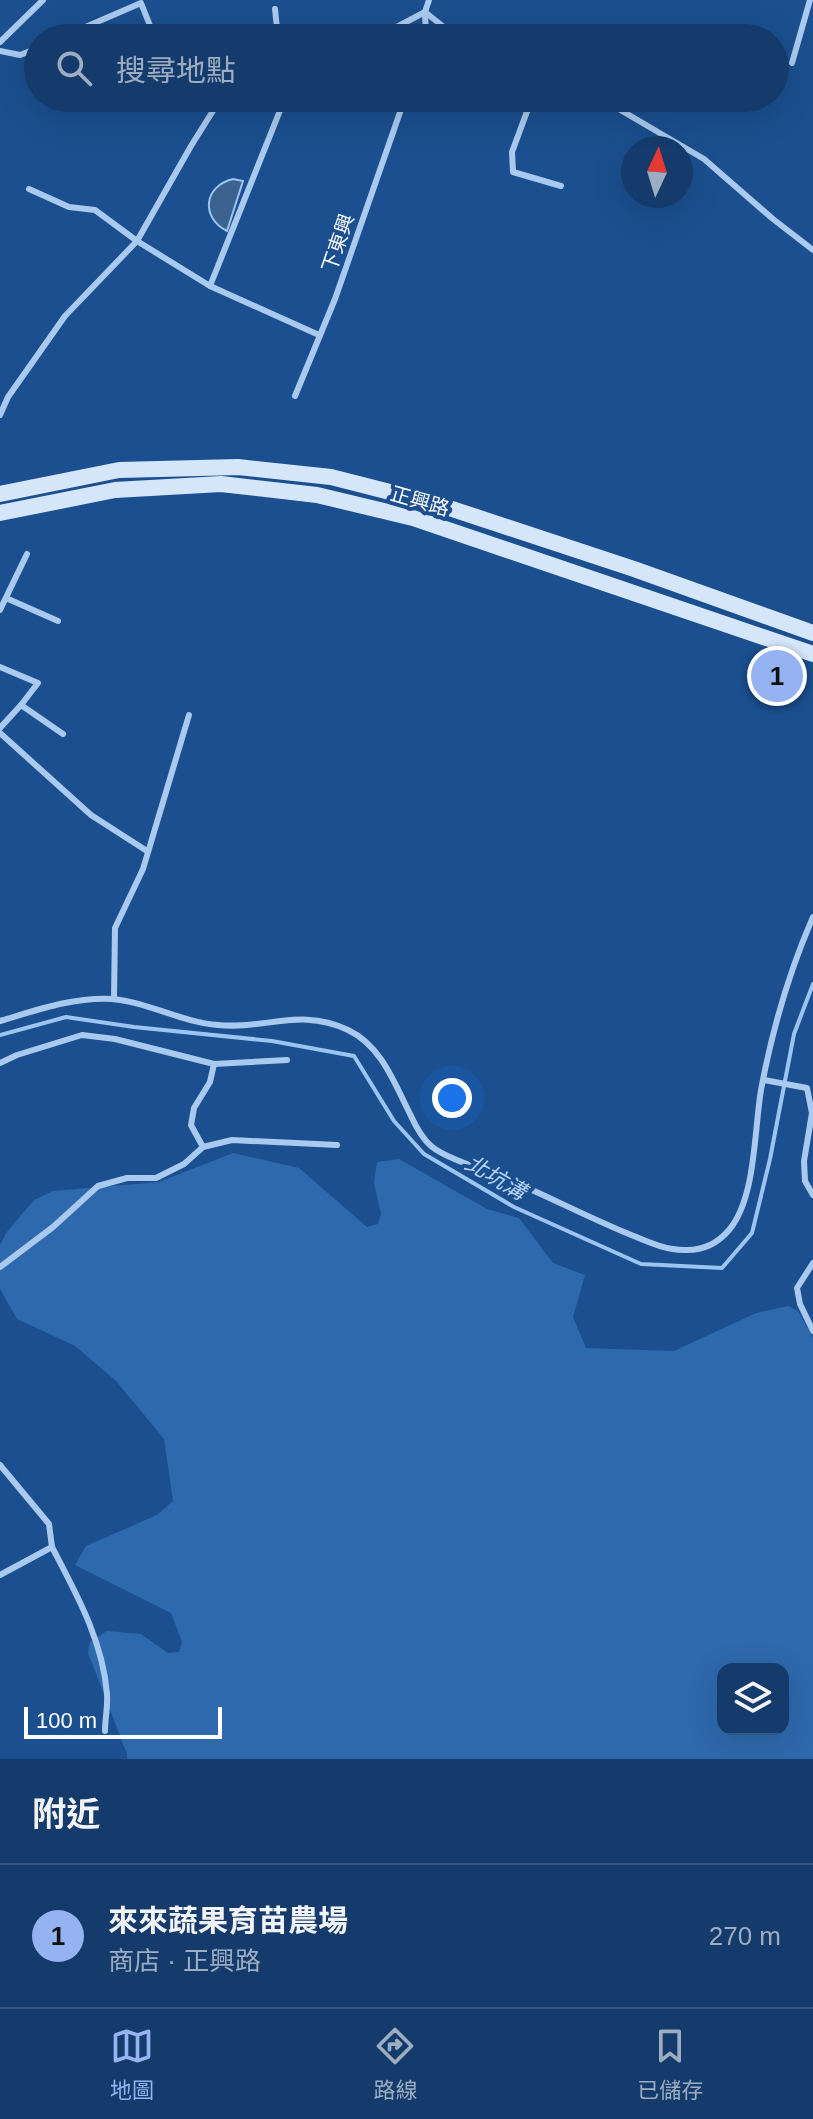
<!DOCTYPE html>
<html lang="zh-TW">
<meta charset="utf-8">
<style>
body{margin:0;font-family:Helvetica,"Noto Sans TC",sans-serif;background:#214673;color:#f1f3f6}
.controls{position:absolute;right:24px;bottom:24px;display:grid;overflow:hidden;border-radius:16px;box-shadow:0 8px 32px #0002}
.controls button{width:72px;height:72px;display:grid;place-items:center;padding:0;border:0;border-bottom:2px solid #33557e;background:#143b6b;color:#f1f3f6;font:40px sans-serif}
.compass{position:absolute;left:621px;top:136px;width:72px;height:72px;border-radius:50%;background:#143b6b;box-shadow:0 8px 32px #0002;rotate:4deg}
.scale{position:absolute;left:24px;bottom:20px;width:198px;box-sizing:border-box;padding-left:8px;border:4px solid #fff;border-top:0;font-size:22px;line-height:28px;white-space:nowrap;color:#fff;-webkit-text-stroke:6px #1b4f8f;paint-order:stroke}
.you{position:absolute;left:452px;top:1098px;width:28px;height:28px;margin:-20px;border:6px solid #fff;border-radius:50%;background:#1a73e8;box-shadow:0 0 0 12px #1a73e833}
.badge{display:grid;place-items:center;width:52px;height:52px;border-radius:50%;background:#95b2f1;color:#111;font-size:26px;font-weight:700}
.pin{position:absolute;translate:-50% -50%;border:4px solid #fff;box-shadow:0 2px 8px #0006}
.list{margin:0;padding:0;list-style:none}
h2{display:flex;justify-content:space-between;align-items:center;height:104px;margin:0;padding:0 32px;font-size:34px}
h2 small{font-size:26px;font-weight:400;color:#9dadc1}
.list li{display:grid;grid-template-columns:52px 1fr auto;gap:24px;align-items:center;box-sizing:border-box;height:144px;padding:0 32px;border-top:2px solid #33557e}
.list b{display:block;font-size:30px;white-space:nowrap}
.list p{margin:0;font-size:26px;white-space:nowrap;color:#9dadc1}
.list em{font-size:26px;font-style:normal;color:#9dadc1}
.icon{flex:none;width:44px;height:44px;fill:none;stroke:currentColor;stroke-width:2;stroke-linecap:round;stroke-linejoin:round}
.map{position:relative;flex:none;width:813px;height:1759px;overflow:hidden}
.search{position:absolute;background:#143b6b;box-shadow:0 8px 32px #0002;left:24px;right:24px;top:24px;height:88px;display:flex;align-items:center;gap:20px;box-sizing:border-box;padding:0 28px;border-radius:44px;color:#9dadc1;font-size:30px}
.sheet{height:248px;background:#143b6b}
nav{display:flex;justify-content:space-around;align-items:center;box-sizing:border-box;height:112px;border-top:2px solid #33557e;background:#143b6b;font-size:22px;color:#9dadc1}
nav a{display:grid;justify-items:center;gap:4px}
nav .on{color:#95b2f1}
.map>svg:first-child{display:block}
.green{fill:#2e69ad;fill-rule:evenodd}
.water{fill:#3c6290;stroke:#9cc4f0;stroke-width:2}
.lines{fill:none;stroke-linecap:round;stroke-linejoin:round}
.stream{stroke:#9cc4f0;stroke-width:4}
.lane{stroke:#a9c9ee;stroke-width:6}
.secondary{stroke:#d6e6fa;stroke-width:16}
.labels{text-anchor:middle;stroke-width:8;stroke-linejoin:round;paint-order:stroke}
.street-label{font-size:20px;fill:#fff;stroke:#1b4f8f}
.water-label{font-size:22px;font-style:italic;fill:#b5d3f5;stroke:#1b4f8f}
</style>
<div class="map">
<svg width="813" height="1759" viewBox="0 0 813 1759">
<rect width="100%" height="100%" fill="#1b4f8f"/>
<path class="green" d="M233 1153 299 1168 367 1227 378 1224 381 1214 374 1183 377 1162 399 1159 487 1209 519 1218 553 1263 585 1275 573 1317 586 1348 674 1351 756 1313 788 1306 798 1311 813 1338V1759H127V1754L88 1653 90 1642 107 1631 141 1634 168 1653 179 1652 182 1642 171 1613 75 1565 86 1546 157 1515 173 1501 164 1439 116 1381 75 1346 17 1319 0 1289V1245L6 1233 34 1200 53 1191 159 1182ZM723 1669H783V1729H723Z"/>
<path class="water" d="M233 179 243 181 227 231C200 217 204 186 233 179Z"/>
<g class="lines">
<polyline class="stream" points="0,1035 66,1017 134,1027 272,1041 354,1056 394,1121 424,1154 514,1207 641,1264 722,1268 752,1233 770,1159 794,1034 813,984"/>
<g class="lane">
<polyline points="275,9 278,38"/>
<polyline points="60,38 141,3 155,38"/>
<polyline points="376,38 425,12 445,28 468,38"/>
<polyline points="426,38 425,12 429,0"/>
<polyline points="0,42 43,0"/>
<polyline points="0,51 20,55 38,48"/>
<polyline points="792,63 810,0"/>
<polyline points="532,98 512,152 513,172 561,186"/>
<polyline points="600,98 704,159 773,219 813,250"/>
<polyline points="29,189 69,207 95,210 137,241 210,286 285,98"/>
<polyline points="210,286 319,335"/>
<polyline points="295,396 335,299 405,98"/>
<polyline points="0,415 8,397 65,316 137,241 191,146 221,98"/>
<polyline points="6,598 58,621"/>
<polyline points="0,610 27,554"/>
<polyline points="0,667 38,683 21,705 63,734"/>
<polyline points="0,728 21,705"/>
<polyline points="0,733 91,815 147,851"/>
<polyline points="114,999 115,928 143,869 189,715"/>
<path d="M0 1021C37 1010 73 997 112 999 148 1002 181 1022 218 1025 264 1030 301 1007 348 1030 382 1046 395 1085 411 1116 416 1127 422 1138 431 1146 446 1159 493 1173 514 1182 551 1198 586 1216 624 1232 644 1240 665 1251 687 1250 704 1250 718 1243 729 1230 756 1198 754 1131 761 1090 772 1031 789 972 813 917"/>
<polyline points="0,1063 17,1055 82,1035 115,1039 214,1064 287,1060"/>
<polyline points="764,1080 807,1088 812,1113 804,1161 805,1181 813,1195"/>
<polyline points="203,1147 191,1125 194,1108 210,1082 214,1064"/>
<polyline points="813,1263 797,1288 800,1304 813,1331"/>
<polyline points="0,1267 53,1227 98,1186 127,1178 156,1178 184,1164 203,1147 232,1140 337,1145"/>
<polyline points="0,1465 49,1524 52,1547 0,1575"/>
<path d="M52 1547C76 1593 103 1641 107 1694 108 1706 105 1719 105 1731"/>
</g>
<g class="secondary">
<polyline points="0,494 119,470 238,467 331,477 437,504 634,569 813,633"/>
<polyline points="0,513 115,490 221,484 317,495 413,518 813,654"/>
</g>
</g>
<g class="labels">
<g class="street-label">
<text transform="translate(338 243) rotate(-71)" y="7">下東興</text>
<text transform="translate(420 501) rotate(16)" y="7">正興路</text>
</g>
<g class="water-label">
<text transform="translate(496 1177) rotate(30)" y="8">北坑溝</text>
</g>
</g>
</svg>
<div class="controls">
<button><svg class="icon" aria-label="layers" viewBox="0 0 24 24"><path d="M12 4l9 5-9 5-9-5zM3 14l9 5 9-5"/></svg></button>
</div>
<svg class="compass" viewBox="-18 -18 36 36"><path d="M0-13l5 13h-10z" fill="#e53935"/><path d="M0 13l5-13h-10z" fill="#9dadc1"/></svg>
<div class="scale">100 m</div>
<div class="you"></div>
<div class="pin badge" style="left:777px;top:676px">1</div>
<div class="search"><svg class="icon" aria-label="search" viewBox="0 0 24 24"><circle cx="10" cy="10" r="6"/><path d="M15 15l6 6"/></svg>搜尋地點</div>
</div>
<section class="sheet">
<h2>附近<small></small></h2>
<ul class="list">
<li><span class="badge">1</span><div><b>來來蔬果育苗農場</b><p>商店 · 正興路</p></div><em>270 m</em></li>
</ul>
</section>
<nav>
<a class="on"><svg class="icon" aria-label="map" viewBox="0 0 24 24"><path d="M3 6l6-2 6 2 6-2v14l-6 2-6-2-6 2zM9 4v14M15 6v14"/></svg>地圖</a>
<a><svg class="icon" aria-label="directions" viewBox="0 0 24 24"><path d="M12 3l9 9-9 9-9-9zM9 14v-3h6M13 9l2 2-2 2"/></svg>路線</a>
<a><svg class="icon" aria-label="saved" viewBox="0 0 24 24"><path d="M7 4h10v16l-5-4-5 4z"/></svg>已儲存</a>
</nav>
